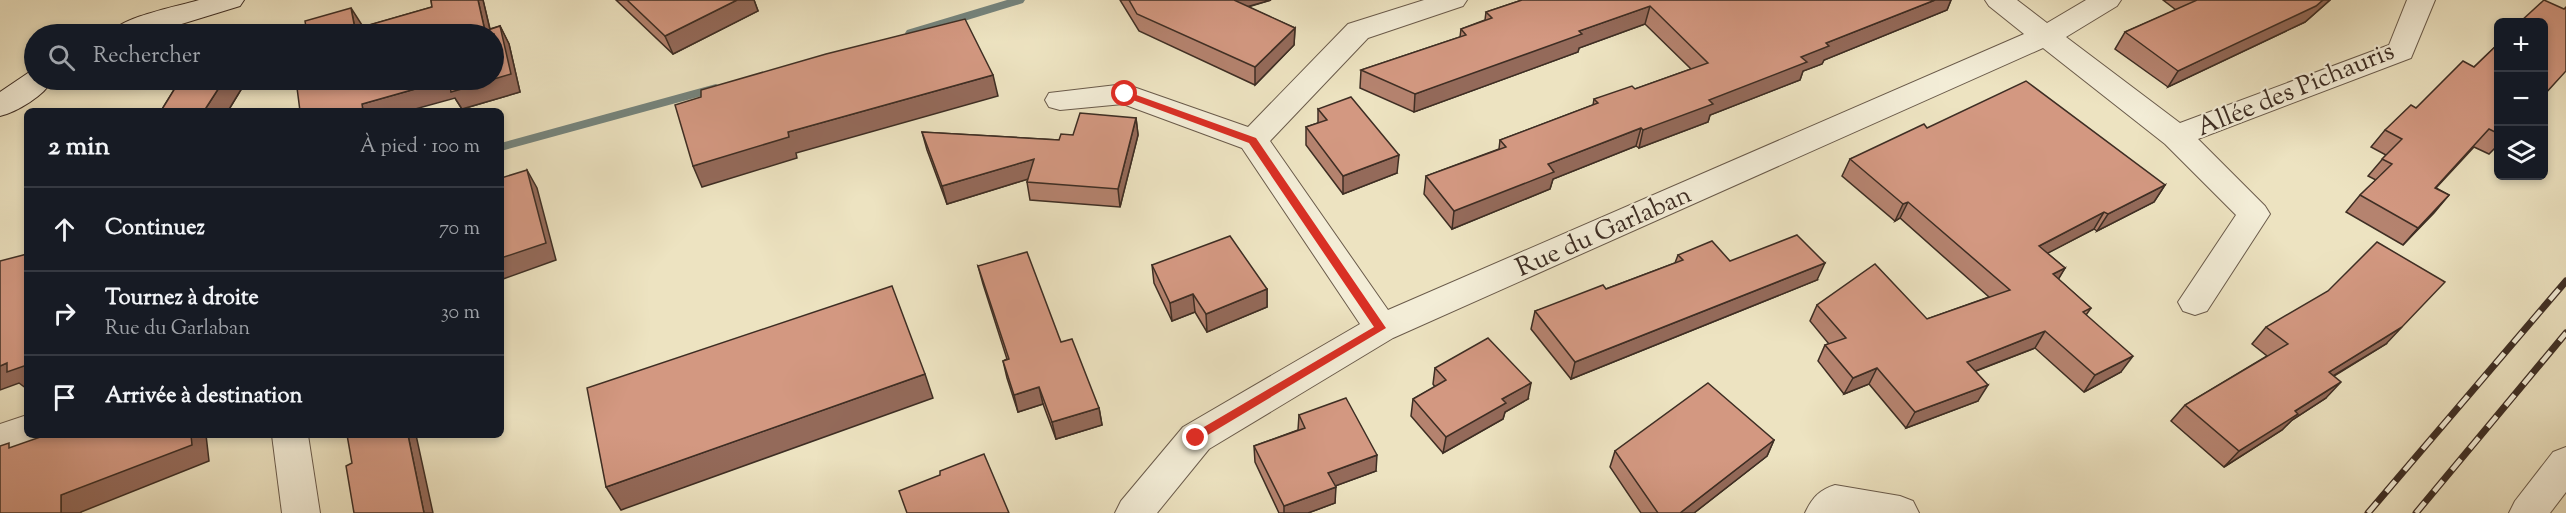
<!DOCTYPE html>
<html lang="fr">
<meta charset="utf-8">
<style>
body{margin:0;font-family:"Sorts Mill Goudy",serif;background:#242831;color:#f1f3f6}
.controls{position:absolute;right:18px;top:18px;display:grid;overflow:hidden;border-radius:9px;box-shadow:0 3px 9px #0003}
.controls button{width:54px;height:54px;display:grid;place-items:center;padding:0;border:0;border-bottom:2px solid #363941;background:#171b24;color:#f1f3f6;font:30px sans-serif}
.stop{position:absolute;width:18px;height:18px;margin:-14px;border:4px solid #d93025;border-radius:50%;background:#fff}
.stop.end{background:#d93025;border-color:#fff;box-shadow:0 2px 6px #0008}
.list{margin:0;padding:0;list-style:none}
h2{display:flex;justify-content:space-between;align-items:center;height:78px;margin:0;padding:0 24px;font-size:26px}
h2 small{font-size:20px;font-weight:400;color:#9ea1a6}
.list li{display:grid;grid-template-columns:39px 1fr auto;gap:18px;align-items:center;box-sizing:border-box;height:84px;padding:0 24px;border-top:2px solid #363941}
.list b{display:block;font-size:22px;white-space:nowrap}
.list p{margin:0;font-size:20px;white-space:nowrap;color:#9ea1a6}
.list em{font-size:20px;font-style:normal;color:#9ea1a6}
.icon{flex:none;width:33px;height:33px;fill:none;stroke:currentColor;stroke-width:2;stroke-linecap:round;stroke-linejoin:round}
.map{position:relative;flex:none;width:2566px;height:513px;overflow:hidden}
.search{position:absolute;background:#171b24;box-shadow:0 3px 9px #0003;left:24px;top:24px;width:480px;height:66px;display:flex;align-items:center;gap:15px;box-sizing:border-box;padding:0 21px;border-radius:33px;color:#9ea1a6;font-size:22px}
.panel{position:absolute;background:#171b24;box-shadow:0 3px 9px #0003;left:24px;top:108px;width:480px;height:330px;border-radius:9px}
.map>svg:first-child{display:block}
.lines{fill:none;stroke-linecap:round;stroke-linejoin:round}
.stream{fill:#75847d;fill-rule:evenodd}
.minor-casing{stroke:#6a5b4b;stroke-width:2}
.secondary-casing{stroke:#3e2e24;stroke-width:2}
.minor{fill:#f3edd7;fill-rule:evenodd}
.secondary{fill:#f3edd7;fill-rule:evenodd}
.rail-casing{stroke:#3e2e24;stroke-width:7}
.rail{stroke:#f3edd7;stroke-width:4.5;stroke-dasharray:14;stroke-linecap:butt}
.wall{fill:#b5836f;stroke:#3e2e24;stroke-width:1.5}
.shaded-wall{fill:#946a5a;stroke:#3e2e24;stroke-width:1.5}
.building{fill:#d39881;stroke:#3e2e24;stroke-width:1.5}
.route{fill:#d93025}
.labels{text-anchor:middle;stroke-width:4.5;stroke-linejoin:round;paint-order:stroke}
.street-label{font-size:26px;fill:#3e2e24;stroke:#f3edd7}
</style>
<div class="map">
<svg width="2566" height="513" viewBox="0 0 2566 513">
<rect width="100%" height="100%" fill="#ede3c1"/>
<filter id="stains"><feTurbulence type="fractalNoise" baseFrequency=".00333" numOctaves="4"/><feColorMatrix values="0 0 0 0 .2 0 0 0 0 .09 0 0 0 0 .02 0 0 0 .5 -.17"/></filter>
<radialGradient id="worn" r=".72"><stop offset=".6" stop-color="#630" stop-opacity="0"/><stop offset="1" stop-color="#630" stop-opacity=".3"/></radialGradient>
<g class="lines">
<g class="stream">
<polygon points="1007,0 1025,0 1023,3 915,36 907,36 905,33 907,30"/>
<polygon points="716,84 722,88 720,91 501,151 501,143"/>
</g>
<defs>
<g id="minor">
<polygon points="1424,0 1467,0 1463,6 1368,38 1270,141 1388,310 2024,34 1989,6 1985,0 2017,0 2047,23 2086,0 2121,0 2117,6 2066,37 2180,123 2389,45 2407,0 2435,0 2411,58 2198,139 2265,206 2270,214 2207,311 2195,315 2183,311 2178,302 2236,215 2165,144 2043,48 1393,338 1209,449 1157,513 1115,513 1121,501 1183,427 1360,324 1242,148 1123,104 1060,110 1049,107 1045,100 1049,93 1125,84 1248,127 1348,24"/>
<polygon points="27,415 27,435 43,435 40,441 0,454 0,424"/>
<polygon points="272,435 308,435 320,513 282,513"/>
<polygon points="2566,447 2566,492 2550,513 2509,513 2515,501 2553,452"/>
<path d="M1835 485 1900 496 1913 501 1919 513H1805C1812 498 1819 490 1835 485Z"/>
</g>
<g id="secondary">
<path d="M199 0H244L240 6 149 34H110C120 17 179 6 199 0Z"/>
<path d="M34 71V80H52C45 95 17 112 0 116V92L28 73Z"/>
</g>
</defs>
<use href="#minor" class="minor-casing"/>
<use href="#secondary" class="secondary-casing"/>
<use href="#minor" class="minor"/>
<use href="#secondary" class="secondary"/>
<defs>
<g id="rail">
<polyline points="2368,513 2566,281"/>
<polyline points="2416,513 2566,333"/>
</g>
</defs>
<use href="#rail" class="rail-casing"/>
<use href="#rail" class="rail"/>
</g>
<g class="wall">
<polygon points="431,0 483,0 490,29 500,26 509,44 520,92 462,109 455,98 297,85 242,88 228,111 152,111 161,111 180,80 494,80 307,33 362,25 363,27 432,7"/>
<polygon points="616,0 754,0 758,11 673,54"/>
<polygon points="1120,0 1271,0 1248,7 1295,28 1294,45 1255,85 1139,31"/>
<polygon points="1522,0 1951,0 1947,10 1824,60 1822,64 1803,71 1800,80 1710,115 1708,122 1639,148 1636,146 1553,179 1550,189 1452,229 1424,194 1426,176 1499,149 1500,140 1593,105 1594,99 1635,89 1691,69 1645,24 1579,48 1578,52 1414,112 1360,88 1361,70 1460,37 1461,29 1485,20 1486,12"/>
<polygon points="2163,0 2330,0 2305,22 2168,87 2115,49 2125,32 2176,10"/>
<polygon points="2499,43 2499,144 2489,154 2474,147 2436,188 2449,195 2403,245 2346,212 2360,195 2376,180 2368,176 2386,155 2371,147 2385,130 2474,67"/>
<polygon points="1318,109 1397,173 1343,194 1306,145 1306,127 1318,123"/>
<polygon points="1136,118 1138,135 1120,207 1030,200 1027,182 1028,179 947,204 927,150 922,132 1059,140 1073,135"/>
<polygon points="1927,128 2165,185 2154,202 2097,231 2094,229 2047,253 2065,268 2058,279 2091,308 2086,315 2121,372 2084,392 2035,348 1976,371 1978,401 1906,428 1869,384 1844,394 1818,361 1825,345 1829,344 1810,321 1817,305 1927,319 1989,297 1900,218 1895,221 1842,176 1850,159"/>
<polygon points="1678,255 1730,261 1817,280 1571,379 1531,329 1535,311 1606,289 1675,263"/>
<polygon points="1152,265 1267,289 1267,307 1207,332 1195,312 1172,321 1154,283"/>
<polygon points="978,266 1061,342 1099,408 1102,425 1056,439 1043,404 1018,412 1007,378 1003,361 1007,359 983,284"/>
<polygon points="2266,327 2386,344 2334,376 2326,398 2292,420 2282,430 2224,467 2171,421 2185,405 2267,356 2252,344"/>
<polygon points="1435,368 1528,399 1505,412 1503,419 1443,453 1411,416 1413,399 1435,387 1433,384"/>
<polygon points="1299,415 1376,471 1335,486 1335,503 1308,513 1279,513 1255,462 1254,446 1298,430"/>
<polygon points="1774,440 1767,456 1694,513 1641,513 1610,467 1615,451"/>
</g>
<g class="shaded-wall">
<polygon points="478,0 483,0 491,34 485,31"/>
<polygon points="737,0 754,0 758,11 673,54 665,36"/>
<polygon points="1225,0 1271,0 1225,13"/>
<polygon points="1935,0 1951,0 1947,10 1824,60 1822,64 1803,71 1800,80 1710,115 1708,122 1639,148 1643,130 1801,57 1826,43"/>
<polygon points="2323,0 2330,0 2305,22 2168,87 2178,71"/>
<polygon points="1650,6 1645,24 1579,48 1578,52 1414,112 1415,94 1579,31"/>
<polygon points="351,8 362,25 364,34 355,29"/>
<polygon points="500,26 509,44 520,92 462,109 455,98 408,111 363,111 362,104 447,80 450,80"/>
<polygon points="1295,28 1294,45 1255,85 1255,67"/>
<polygon points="993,75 998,96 796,153 797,158 702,187 693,166 788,132"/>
<polygon points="224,80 236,80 242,88 228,111 204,111"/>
<polygon points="1136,118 1138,135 1120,207 1118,189"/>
<polygon points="1641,128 1636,146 1553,179 1550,189 1452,229 1454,211 1548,164"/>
<polygon points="1399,155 1397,173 1343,194 1343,176"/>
<polygon points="1034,159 1038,176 947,204 942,186"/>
<polygon points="527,170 537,188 556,260 503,279 501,276 501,258"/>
<polygon points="2165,185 2154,202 2097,231 2108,214"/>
<polygon points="2449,195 2434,213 2403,245 2418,228"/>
<polygon points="1908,202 1900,218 1895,221 1903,204"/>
<polygon points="2104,212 2094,229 2029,263 2039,246"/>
<polygon points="1825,263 1817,280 1571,379 1575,362"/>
<polygon points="2065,268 2055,285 2053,274"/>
<polygon points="1267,289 1267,307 1207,332 1206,314"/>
<polygon points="1193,294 1195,312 1172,321 1170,303"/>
<polygon points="2402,327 2386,344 2313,388 2329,372"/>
<polygon points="2045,331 2035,348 1957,378 1967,362"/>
<polygon points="2133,356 2121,372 2084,392 2095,375"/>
<polygon points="7,363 27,365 27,389 19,383 0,390 0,366"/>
<polygon points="1877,368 1869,384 1844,394 1853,378"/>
<polygon points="925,374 933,398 621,510 606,487"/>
<polygon points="2341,382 2326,398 2292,420 2282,430 2224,467 2239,451 2295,411"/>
<polygon points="1531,383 1528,399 1505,412 1503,419 1443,453 1446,437 1502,399"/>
<polygon points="1988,385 1978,401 1906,428 1915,412"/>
<polygon points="1039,387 1043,404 1018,412 1014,395"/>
<polygon points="1099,408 1102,425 1056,439 1052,422"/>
<polygon points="191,435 206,435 209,461 81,512 81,513 61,513 61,495"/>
<polygon points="408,435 416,435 433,513 424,513"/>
<polygon points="1774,440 1767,456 1694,513 1680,513"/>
<polygon points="1377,455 1376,471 1327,489 1328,473"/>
<polygon points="1336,487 1335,503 1308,513 1284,513 1284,506"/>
</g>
<g class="building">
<polygon points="431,0 478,0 485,31 500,26 511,74 494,79 494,34 270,34 307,33 305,21 351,8 355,29 432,7"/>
<polygon points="627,0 737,0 665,36"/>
<polygon points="1129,0 1234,0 1295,28 1255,67 1137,14"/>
<polygon points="1522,0 1935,0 1826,43 1829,46 1801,57 1807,62 1709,100 1713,104 1643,130 1641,128 1548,164 1554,172 1454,211 1426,176 1506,147 1500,140 1598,103 1594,99 1632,86 1635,89 1708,63 1650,6 1579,31 1582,34 1415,94 1361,70 1466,35 1461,29 1492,18 1486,12"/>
<polygon points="2196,0 2323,0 2316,6 2178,71 2125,32 2197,0"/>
<polygon points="2544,0 2564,9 2566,7 2566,71 2544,95 2544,22 2520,22"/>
<polygon points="965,19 993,75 788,132 789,137 693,166 675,105 701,97 701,90 826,54"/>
<polygon points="2499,43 2499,134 2489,129 2435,188 2449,195 2418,228 2360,195 2392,164 2382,159 2402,139 2385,130 2411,105 2416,108 2463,61 2474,67"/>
<polygon points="180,80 224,80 204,111 152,111 161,111"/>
<polygon points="296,80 447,80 362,104 363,111 300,111"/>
<polygon points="449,80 493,80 451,92"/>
<polygon points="2026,81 2165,185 2108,214 2104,212 2039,246 2065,268 2053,274 2091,308 2083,312 2133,356 2095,375 2045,331 1967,362 1988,385 1915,412 1877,368 1853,378 1825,345 1846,338 1817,305 1875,264 1927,319 2010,290 1908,202 1903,204 1850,159 1924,124 1927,128"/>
<polygon points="1351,97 1399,155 1343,176 1306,127 1327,120 1318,109"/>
<polygon points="1080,113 1136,118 1118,189 1027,182 1034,159 942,186 922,132 1059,140 1061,134 1073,135"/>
<polygon points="527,170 546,243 501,258 501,178"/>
<polygon points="1797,235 1825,263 1575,362 1535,311 1603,285 1606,289 1683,260 1678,255 1712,241 1730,261"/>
<polygon points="1230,236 1267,289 1206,314 1193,294 1170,303 1152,265"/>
<polygon points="2377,242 2445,282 2402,327 2329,372 2341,382 2295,411 2298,414 2239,451 2185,405 2288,344 2266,327 2328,291"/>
<polygon points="1027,252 1061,342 1072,339 1099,408 1052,422 1039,387 1014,395 1003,361 1009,359 978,266"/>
<polygon points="27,254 27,365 7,372 7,363 0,366 0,261"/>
<polygon points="892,286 925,374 606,487 587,388"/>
<polygon points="1488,338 1531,383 1502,399 1506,403 1446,437 1413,399 1446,380 1435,368"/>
<polygon points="1708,383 1774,440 1680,513 1658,513 1615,451"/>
<polygon points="1346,398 1377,455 1328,473 1336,487 1284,506 1254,446 1305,428 1299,415"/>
<polygon points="46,435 191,435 192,445 61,495 61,513 0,513 0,446 9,443 9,448"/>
<polygon points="347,435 408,435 424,513 354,513 346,466 352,463"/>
<polygon points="984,454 1009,513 907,513 899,491 940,475 940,471"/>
</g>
<polygon class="route" points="1122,92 1128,92 1256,138 1386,328 1196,442 1190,438 1192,434 1374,327 1249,143 1122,96"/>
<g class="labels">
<g class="street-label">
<text transform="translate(2295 88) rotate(-22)" y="9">Allée des Pichauris</text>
<text transform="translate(1603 230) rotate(-24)" y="9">Rue du Garlaban</text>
</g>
</g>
<rect width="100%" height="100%" filter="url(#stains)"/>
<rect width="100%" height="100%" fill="url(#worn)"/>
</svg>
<div class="controls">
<button>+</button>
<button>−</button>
<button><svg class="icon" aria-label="layers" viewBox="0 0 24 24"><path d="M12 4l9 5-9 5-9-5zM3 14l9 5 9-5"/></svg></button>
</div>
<div class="stop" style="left:1125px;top:94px"></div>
<div class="stop end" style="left:1196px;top:438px"></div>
<div class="search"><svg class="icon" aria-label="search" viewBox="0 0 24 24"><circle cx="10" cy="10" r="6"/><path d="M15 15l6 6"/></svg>Rechercher</div>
<section class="panel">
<h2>2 min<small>À pied · 100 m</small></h2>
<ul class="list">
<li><svg class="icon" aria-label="ahead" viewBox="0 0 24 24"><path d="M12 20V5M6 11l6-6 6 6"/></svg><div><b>Continuez</b></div><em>70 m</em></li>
<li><svg class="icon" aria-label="right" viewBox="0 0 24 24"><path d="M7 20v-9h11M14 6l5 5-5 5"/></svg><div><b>Tournez à droite</b><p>Rue du Garlaban</p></div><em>30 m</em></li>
<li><svg class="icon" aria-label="arrive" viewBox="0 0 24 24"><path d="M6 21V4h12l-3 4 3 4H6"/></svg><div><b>Arrivée à destination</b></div></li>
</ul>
</section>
</div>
